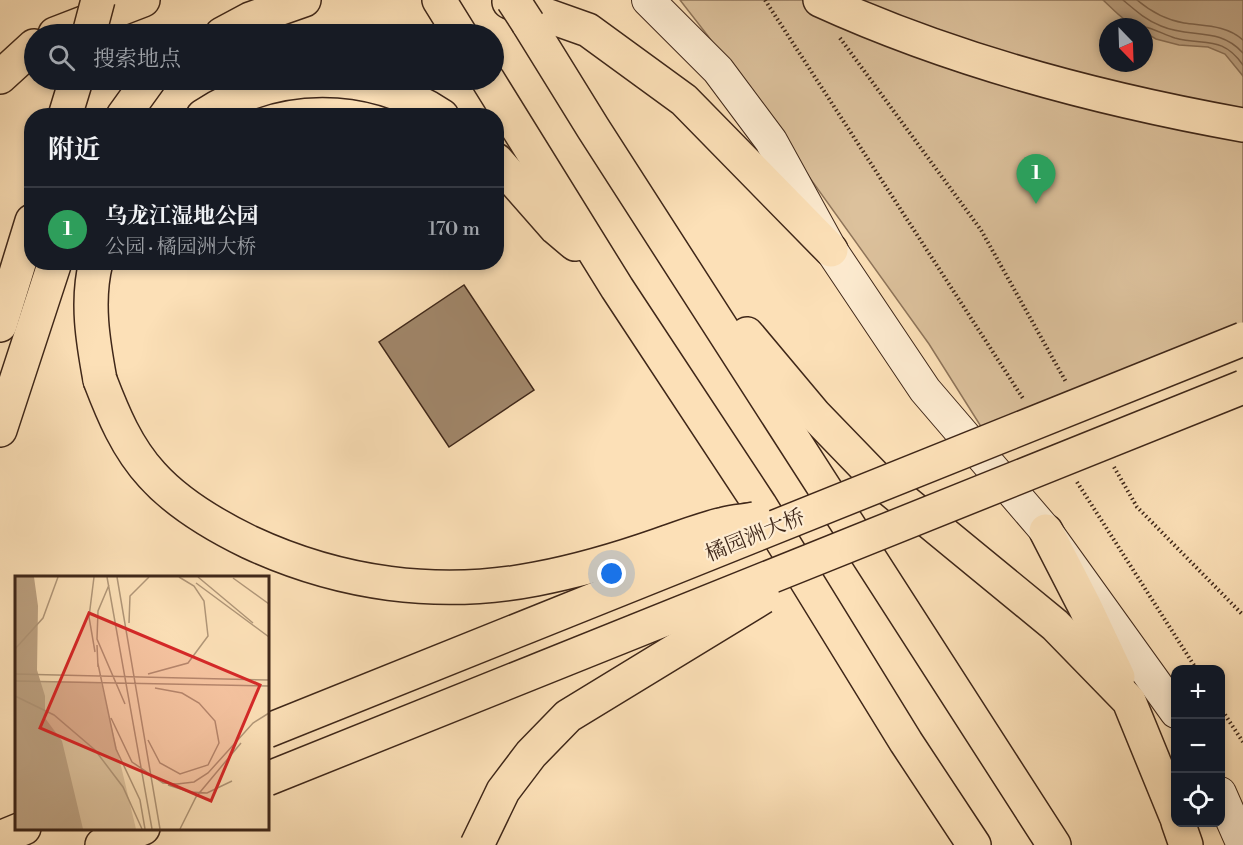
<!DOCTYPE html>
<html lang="zh">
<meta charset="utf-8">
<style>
body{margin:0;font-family:"Libre Bodoni","Noto Serif SC",serif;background:#242831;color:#f1f3f6}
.controls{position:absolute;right:18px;bottom:18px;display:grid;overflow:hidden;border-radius:12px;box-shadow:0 3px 9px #0003}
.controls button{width:54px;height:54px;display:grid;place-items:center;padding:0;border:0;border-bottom:2px solid #363941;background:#171b24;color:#f1f3f6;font:30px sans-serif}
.compass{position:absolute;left:1099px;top:18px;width:54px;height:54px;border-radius:50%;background:#171b24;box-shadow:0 3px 9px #0003;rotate:157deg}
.you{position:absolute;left:612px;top:574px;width:21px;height:21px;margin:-15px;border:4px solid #fff;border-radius:50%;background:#1a73e8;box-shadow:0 0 0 9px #1a73e833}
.badge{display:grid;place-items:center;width:39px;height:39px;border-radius:50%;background:#c59692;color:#fff;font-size:20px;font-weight:700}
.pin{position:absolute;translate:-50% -50px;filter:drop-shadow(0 2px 3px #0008)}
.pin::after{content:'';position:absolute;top:32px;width:21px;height:18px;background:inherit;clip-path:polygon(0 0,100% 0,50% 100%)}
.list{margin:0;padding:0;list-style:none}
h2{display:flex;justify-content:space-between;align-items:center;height:78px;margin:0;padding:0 24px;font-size:26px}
h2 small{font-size:20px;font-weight:400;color:#9ea1a6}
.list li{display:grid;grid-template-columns:39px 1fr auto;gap:18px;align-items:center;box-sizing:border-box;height:84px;padding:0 24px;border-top:2px solid #363941}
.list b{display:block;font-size:22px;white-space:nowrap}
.list p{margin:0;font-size:20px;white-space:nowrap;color:#9ea1a6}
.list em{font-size:20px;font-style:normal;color:#9ea1a6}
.icon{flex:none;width:33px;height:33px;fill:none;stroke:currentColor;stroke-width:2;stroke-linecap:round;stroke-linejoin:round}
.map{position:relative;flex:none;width:1243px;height:845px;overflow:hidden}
.search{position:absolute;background:#171b24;box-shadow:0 3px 9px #0003;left:24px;top:24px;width:480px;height:66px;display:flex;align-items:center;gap:15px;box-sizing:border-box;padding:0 21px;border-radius:33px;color:#9ea1a6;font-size:22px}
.panel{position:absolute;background:#171b24;box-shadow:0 3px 9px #0003;left:24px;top:108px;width:480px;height:162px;border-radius:24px}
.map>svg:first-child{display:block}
.green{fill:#dcc19c;stroke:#8e745a;stroke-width:1.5;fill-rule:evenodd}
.water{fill:#bca181;stroke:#8a7057;stroke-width:1.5}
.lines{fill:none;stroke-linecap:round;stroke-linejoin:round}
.shore{stroke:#7e644d;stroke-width:1.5}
.building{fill:#a1876b;stroke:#3f2719;stroke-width:1.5}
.secondary-casing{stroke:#3f2719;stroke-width:34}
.trunk-casing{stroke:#3f2719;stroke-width:36}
.path{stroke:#3f2719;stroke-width:4;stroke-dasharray:1.5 3;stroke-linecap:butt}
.secondary{stroke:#fdebd0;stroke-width:32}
.trunk{stroke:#fce0b7;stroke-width:33}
.trunk-bridge-casing{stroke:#3f2719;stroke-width:36;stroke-linecap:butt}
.trunk-bridge{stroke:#fce0b7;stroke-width:33}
.labels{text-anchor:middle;stroke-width:4.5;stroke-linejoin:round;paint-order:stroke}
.street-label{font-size:21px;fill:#3f2719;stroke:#fdebd0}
.inset-road{fill:none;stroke:#b09678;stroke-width:1.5}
.view{fill:#d62828;fill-opacity:0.15;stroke:#d62828;stroke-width:3}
.inset-edge{fill:none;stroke:#3f2719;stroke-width:3}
</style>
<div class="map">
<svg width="1243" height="845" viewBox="0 0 1243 845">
<rect width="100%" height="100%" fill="#fce0b7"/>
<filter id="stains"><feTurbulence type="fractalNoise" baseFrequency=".00333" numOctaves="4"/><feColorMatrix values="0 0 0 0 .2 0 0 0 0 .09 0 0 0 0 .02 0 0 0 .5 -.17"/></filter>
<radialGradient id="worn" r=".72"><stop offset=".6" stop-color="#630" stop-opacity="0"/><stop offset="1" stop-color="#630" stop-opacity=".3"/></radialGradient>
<path class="green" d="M680 0H1122L1232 52 1243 66V343L992 444 929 344 708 36ZM1108 27H1144V63H1108Z"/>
<path class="water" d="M1103 0H1243V76L1225 54 1208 47 1179 45 1156 39 1144 32V27C1128 27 1114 10 1103 0Z"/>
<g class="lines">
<g class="shore">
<path d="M1123 0C1136 11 1146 20 1161 26 1191 39 1218 26 1243 53"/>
<path d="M1137 0C1150 11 1166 20 1184 23 1204 26 1227 25 1243 40"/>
<path d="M1144 27C1153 28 1165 35 1175 38 1205 46 1222 35 1243 65"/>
</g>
</g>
<polygon class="building" points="464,285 534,390 449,447 379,342"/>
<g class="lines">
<defs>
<g id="secondary">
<polyline points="648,0 718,70 771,141 831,250 925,390 1046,531 1176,712"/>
<polyline points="1220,793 1243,845"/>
</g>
<g id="trunk">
<polyline points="439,0 460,34"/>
<path d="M820 0C954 61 1098 99 1243 125"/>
<polyline points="509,2 588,30 684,100 831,250"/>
<polyline points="528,23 593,128 1054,845"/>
<polyline points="55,34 143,0"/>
<polyline points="222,34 250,19 304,0"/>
<polyline points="0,77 34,46"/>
<polyline points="488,80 617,288 760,505 906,742 974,845"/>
<polyline points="65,116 76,80"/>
<polyline points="123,116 149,80"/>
<path d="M203 116C275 69 369 68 442 116"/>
<polyline points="496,160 556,228 575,244"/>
<path d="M96 262C86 301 93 342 100 380"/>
<polyline points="0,325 32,221"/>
<polyline points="747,334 815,415 876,478 1055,625 1129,701 1176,816"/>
<polyline points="0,430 55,262"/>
<polyline points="1046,531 1085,607 1118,677"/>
<polyline points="1178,822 1186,845"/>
<polyline points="0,838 24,828"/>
<polyline points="102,845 143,828"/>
</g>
</defs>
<use href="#secondary" class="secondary-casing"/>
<use href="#trunk" class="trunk-casing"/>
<g class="path">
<polyline points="765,0 1024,400"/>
<polyline points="840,38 981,230 1066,382"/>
<polyline points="1114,467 1137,507 1243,615"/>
<polyline points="1077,482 1197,670"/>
<polyline points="1220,707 1243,742"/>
</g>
<use href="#secondary" class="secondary"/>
<use href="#trunk" class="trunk"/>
<defs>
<g id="trunk-bridge">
<polyline points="513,0 528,23"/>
<polyline points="89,34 98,0"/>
<path d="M100 380C113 414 127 448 152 475 178 504 214 525 249 542 339 584 438 598 536 579 578 571 619 559 659 545 680 538 702 529 724 524 734 521 745 521 755 519"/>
<polyline points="267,731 1243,339"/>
<polyline points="267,779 1243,387"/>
<polyline points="477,845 503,791 531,754 568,716 763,597"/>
</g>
</defs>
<use href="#trunk-bridge" class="trunk-bridge-casing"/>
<use href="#trunk-bridge" class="trunk-bridge"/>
</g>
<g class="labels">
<g class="street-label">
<text transform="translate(755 535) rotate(-22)" y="7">橘园洲大桥</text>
</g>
</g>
<g transform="translate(15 576)">
<rect width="254" height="254" fill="#fce0b7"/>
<path d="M21 105 86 106 121 253H63L30 146Z" fill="#dcc19c"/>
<path d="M0 1H19L23 30 22 94 30 120V142L47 165 68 253H0Z" fill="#bca181"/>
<path class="inset-road" d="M79 1 74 41 80 76M92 1 137 253M102 1 145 253M183 1 238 47M218 2 254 28M181 7 254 61M94 9 83 35 82 63 110 128M114 47 115 20 134 1M82 69 83 91M0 73 28 42 43 1M83 88 101 173 125 224 130 253M0 98 254 104M133 98 173 87 193 60 189 25 179 10 164 1M0 105 254 110M0 120 39 139 80 174 108 211 127 253M254 133V157M96 142 117 186 148 207 162 208 179 206 193 197 238 147 254 137M133 164 145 187 165 198 193 189 204 167 200 145 184 127 167 117 140 112M153 209 175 216 192 217 217 205M165 253 181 221 226 167"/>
<path class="view" d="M74 37 245 109 196 225 25 152Z"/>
<rect width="254" height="254" class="inset-edge"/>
</g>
<rect width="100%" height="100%" filter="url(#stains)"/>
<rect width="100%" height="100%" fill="url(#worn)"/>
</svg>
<div class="controls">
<button>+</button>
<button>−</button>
<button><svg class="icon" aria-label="locate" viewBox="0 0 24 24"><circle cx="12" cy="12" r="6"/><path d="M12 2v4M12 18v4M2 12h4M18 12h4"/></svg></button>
</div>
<svg class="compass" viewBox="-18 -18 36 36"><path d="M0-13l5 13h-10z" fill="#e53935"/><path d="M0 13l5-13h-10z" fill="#9ea1a6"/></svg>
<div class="you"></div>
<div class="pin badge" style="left:1036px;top:204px;background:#2e9e5b">1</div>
<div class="search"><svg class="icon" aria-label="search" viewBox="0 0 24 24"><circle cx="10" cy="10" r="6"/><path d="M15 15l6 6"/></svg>搜索地点</div>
<section class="panel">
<h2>附近<small></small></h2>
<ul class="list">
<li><span class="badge" style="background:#2e9e5b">1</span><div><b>乌龙江湿地公园</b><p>公园 · 橘园洲大桥</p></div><em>170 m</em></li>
</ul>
</section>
</div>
